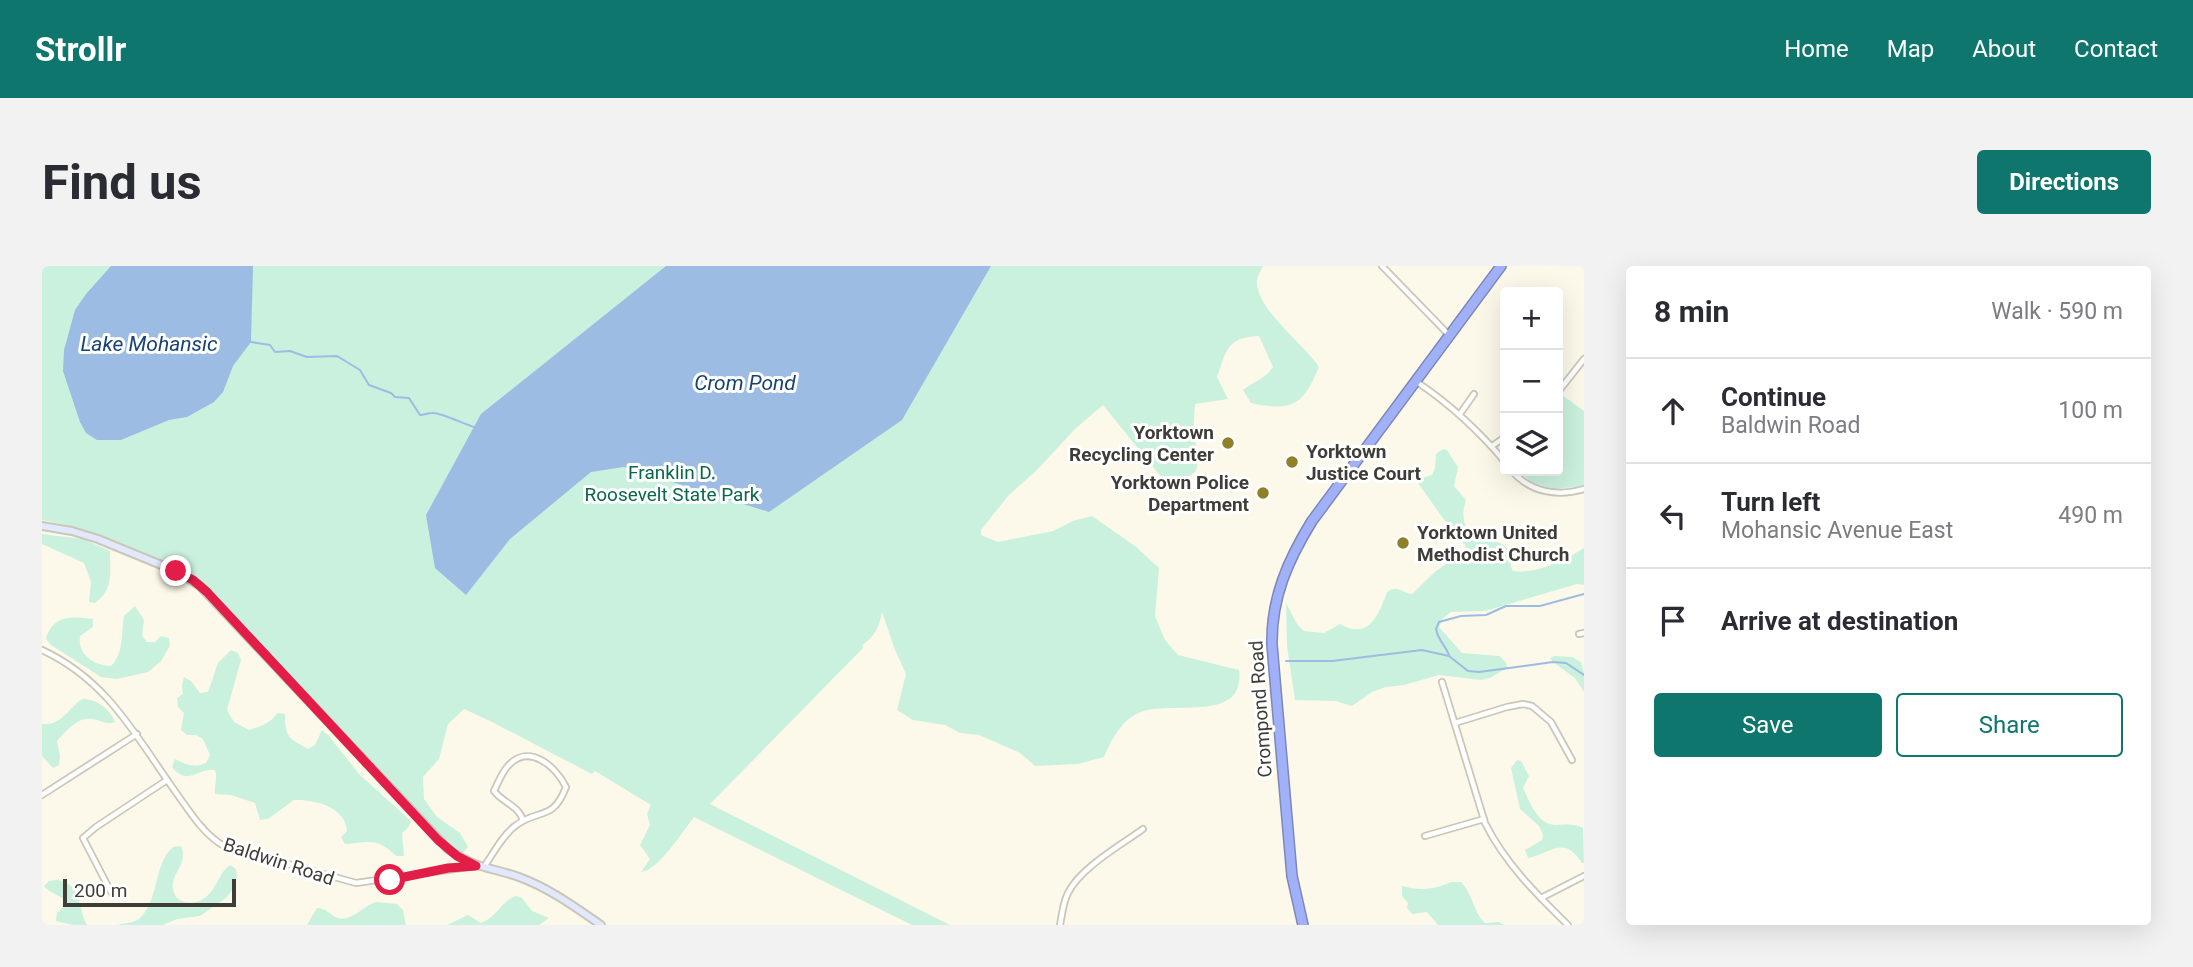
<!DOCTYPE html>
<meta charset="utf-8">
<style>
body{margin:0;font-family:Roboto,sans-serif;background:#f2f2f3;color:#2b2b33}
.controls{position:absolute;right:21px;top:21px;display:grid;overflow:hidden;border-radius:7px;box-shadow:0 7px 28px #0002}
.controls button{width:63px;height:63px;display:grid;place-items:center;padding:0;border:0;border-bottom:2px solid #e1e1e2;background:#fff;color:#2b2b33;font:35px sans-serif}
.scale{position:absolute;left:21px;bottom:18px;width:173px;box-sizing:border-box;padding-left:7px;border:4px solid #3e3d37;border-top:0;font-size:19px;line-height:24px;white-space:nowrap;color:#3e3d37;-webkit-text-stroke:5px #fff;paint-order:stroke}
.stop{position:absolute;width:21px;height:21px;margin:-16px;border:5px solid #e11d48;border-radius:50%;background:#fff}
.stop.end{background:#e11d48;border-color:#fff;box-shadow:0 2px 7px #0008}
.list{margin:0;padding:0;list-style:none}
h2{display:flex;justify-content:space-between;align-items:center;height:91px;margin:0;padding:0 28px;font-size:30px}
h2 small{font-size:23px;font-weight:400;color:#7c7c81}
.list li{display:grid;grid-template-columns:46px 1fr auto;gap:21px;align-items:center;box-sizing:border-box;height:105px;padding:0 28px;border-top:2px solid #e1e1e2}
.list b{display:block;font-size:26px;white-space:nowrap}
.list p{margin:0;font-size:23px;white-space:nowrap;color:#7c7c81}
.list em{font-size:23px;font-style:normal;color:#7c7c81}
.actions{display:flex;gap:14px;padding:21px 28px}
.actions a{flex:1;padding:16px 0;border:2px solid #0f766e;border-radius:7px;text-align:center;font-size:24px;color:#0f766e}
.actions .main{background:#0f766e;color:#fff}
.icon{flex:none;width:38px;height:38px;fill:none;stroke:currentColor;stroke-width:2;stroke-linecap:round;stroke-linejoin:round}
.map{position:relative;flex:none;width:1542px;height:659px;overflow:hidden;border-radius:7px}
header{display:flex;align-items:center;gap:42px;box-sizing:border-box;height:98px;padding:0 35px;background:#0f766e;color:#fff}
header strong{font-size:33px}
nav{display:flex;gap:38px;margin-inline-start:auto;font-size:24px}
.intro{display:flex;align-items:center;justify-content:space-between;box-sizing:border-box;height:168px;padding:0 42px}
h1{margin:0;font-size:49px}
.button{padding:18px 32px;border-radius:7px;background:#0f766e;color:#fff;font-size:24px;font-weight:700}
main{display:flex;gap:42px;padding:0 42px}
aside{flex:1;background:#fff;border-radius:7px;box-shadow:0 7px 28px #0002}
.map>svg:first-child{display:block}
.green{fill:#caf1dd}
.water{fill:#9dbce3}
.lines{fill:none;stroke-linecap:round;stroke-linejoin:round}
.stream{stroke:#9dbce3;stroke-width:2}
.street-casing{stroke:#cac7b8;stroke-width:8}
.secondary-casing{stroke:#cac7b8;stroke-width:10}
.highway-casing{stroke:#7e88b6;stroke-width:12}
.street{stroke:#fff;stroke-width:4.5}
.secondary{stroke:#e2e8fe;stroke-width:6}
.highway{stroke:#a0b1fa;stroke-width:9}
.route{stroke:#e11d48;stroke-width:9}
.poi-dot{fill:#8e8128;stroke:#fff;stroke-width:2.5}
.labels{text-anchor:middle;stroke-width:6;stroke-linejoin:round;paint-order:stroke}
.poi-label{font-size:19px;font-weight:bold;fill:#3e3d37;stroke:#fff;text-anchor:end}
.park-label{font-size:19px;fill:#0a6848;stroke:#fff}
.street-label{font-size:19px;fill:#3e3d37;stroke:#fff}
.water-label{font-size:21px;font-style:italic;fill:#184272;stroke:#fff}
</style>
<header>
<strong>Strollr</strong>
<nav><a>Home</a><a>Map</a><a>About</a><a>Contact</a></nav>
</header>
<div class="intro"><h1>Find us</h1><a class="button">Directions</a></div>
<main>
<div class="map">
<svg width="1542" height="659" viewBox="0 0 1542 659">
<rect width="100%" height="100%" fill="#fcf9ea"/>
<g class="green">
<path d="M0 0H1221C1219 4 1215 11 1215 16 1214 43 1263 79 1277 101 1261 139 1251 146 1209 137L1201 124C1212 115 1223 113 1231 101L1217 70C1183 72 1185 85 1175 111L1186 133 1153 138 1151 166 1157 190 1154 205 1140 216 1124 217 1061 139 1033 163 995 204 966 230 939 264V269L956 276 1011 265 1031 255 1050 250 1093 280 1117 302 1113 350 1123 374 1136 389 1197 404C1204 458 1129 434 1099 446 1080 453 1069 474 1062 491L1036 498 993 500 978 487 937 469 918 467 903 459 871 454 855 444 864 408 853 384 840 346C837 362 833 370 820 379L821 382 668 538 908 659H870L652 551C641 565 616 605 599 606L608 593 598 579 608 559 605 548 609 539 553 505 550 508 448 455 422 443 406 458 397 493 381 511 382 533 395 551 418 567 426 581 419 589 381 554 156 313 130 294 131 298 128 299C88 280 45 261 0 254Z"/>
<polygon points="1520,129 1542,145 1542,220 1512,223 1490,217 1477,205 1516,205 1516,135"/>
<path d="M1401 183 1405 184 1416 201 1412 220 1424 234C1419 249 1421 259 1431 271 1442 273 1465 274 1468 288 1469 295 1467 299 1471 305 1495 308 1522 295 1542 282V319L1535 318 1443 345 1409 346 1401 352 1397 361 1420 387 1458 390 1464 397 1465 402 1448 412 1439 414 1397 409 1362 419 1344 421 1330 426 1310 440 1294 435 1253 434 1245 380 1244 337 1255 358 1262 365 1282 367 1298 358C1327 375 1337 348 1345 326 1356 318 1360 327 1370 328L1394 305 1424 284 1423 279 1410 265 1376 217V213L1390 209 1393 202 1394 188Z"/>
<path d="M0 268 41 273 68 285C68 307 72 323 53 337L47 336 49 316 42 297 0 278Z"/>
<path d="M93 340 102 354 100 370 105 376H113L119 370 127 372 128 380 119 395 106 406 75 413 59 411 9 379 4 373C10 349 30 350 51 353V361L38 370C35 388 52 400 69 400 82 388 79 367 82 350Z"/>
<path d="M189 384 196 387 199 394 185 444 192 456 207 464C219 460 228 458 235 447L243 448C243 472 247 472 266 483L273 479 280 464 286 469 318 509 369 555 366 562 360 567 362 590H354C336 571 327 576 303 578L299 571 305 565C304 541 272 533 252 534L226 553 218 554 213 537 189 529 173 528C172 519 176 513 173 504 154 502 147 521 130 501L133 493C145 499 152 502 164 497L168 489 161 473 154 469H145L139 464 142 447 136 441 135 432 141 428 140 420 142 411 149 415 158 427 166 426 176 397Z"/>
<polygon points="1512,390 1530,391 1539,396 1542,406 1542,426 1533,412 1511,396 1508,392"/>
<path d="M40 433C55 433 68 443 73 456 63 459 59 454 50 453 36 450 23 466 15 475L18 490 17 499 11 502 0 490V458C19 460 26 443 40 433Z"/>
<path d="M1475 494 1479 495 1487 510 1481 522C1488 536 1495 558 1513 559 1524 559 1531 557 1541 562L1542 597H1540C1522 569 1511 586 1486 592L1483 584 1500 574 1501 569 1497 560 1478 543 1469 502Z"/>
<path d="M139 580C147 598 129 606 131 622 132 638 151 640 161 633 175 625 176 607 188 599L194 603 195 612 189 626 184 632 158 650 135 653 121 659H76C82 657 92 657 97 653 118 634 111 598 131 581Z"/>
<path d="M14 614C41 617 35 641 45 659H31L14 655 15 647 26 637C19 629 9 628 2 620L7 615Z"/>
<path d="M1409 616H1419C1431 628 1431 646 1443 657L1457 656 1462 659H1396L1385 646 1370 648 1365 642 1366 637 1360 630V620C1378 625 1392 624 1409 616Z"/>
<path d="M473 630 480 632 490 645 507 652 497 659H405L426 649 439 657C455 651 459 636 473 630Z"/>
<path d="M334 636 355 638 361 644 364 659H265L275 642C284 642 288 649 296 652 309 656 321 640 334 636Z"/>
</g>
<g class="water">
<polygon points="69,0 211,0 209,76 191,100 181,126 172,136 145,151 127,154 79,174 55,174 44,167 38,156 21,105 22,84 33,44 44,28"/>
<polygon points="624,0 949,0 860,154 727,246 582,201 549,206 468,273 424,329 393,302 384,249 439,148"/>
</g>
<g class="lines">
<g class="stream">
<path d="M209 76 228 79 233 86 248 85 265 91 295 90 318 104 327 119 349 127 353 131 367 132 378 149C382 149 386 147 390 147 399 146 421 158 432 161"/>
<path d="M1407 389C1403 379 1396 374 1394 363L1397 356 1419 350 1444 349 1464 340H1498L1542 328"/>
<polyline points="1244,395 1290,395 1380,384 1407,390 1426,405 1437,406 1511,396 1524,397 1542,409"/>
</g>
<defs>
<g id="street">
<polyline points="1340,0 1407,69"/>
<path d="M1375 116C1409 139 1437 165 1463 196"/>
<polyline points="1516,126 1542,93"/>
<polyline points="1418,148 1432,128"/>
<polyline points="1450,180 1463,171"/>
<path d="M1470 205C1488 226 1515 231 1542 223"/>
<polyline points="1537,368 1542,367"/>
<path d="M0 384C67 415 94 471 135 528 148 546 162 569 182 580L314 617 434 600"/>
<path d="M1400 416 1443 557C1463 597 1494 628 1526 659"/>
<polyline points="1413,457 1465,441 1481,438 1490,440 1509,456 1530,494"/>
<polyline points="0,529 95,468"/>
<polyline points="1383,570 1442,553"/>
<path d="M442 601C451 588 460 570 473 560 496 542 511 556 524 521 514 501 487 476 466 500 460 506 456 517 452 525 461 537 476 539 481 554"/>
<polyline points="69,626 41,572 54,561 125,514"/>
<polyline points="1499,632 1542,610"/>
<path d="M1018 659C1020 649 1021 636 1026 627 1038 602 1079 579 1101 563"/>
</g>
<path id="secondary" d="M0 260 30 265 56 273 134 305 158 320 406 583C433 603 449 601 477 611 507 622 533 641 559 659"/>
<path id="highway" d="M1261 659 1250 610 1230 379C1229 332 1246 294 1270 255L1459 0"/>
</defs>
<use href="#street" class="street-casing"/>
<use href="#secondary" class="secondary-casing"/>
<use href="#highway" class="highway-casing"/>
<use href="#street" class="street"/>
<use href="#secondary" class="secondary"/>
<use href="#highway" class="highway"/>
</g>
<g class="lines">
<polyline class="route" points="134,305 151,314 165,326 396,574 415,590 434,600 406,602 348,614"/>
</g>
<g class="poi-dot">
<circle cx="1186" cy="177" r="7"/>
<circle cx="1250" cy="196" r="7"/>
<circle cx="1221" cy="227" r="7"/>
<circle cx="1361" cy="277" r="7"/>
</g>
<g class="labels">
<g class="poi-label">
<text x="1172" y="173">Yorktown<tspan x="1172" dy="22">Recycling Center</tspan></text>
<text x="1264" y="192" text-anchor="start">Yorktown<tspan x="1264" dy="22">Justice Court</tspan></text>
<text x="1207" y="223">Yorktown Police<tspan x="1207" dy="22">Department</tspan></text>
<text x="1375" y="273" text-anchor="start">Yorktown United<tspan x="1375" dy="22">Methodist Church</tspan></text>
</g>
<g class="park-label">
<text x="630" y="213">Franklin D.<tspan x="630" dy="22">Roosevelt State Park</tspan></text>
</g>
<g class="street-label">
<text transform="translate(1218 443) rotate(-94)" y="7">Crompond Road</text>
<text transform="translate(237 595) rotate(18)" y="7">Baldwin Road</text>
</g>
<g class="water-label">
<text x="107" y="85">Lake Mohansic</text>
<text x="703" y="124">Crom Pond</text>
</g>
</g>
</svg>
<div class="controls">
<button>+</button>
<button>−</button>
<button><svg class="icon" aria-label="layers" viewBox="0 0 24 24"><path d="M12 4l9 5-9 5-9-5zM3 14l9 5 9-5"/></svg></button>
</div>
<div class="scale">200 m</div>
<div class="stop" style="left:348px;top:614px"></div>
<div class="stop end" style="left:134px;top:305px"></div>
</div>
<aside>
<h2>8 min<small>Walk · 590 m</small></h2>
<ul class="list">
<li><svg class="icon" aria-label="ahead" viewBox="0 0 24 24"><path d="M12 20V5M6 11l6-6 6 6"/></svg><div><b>Continue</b><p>Baldwin Road</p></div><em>100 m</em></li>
<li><svg class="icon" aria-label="left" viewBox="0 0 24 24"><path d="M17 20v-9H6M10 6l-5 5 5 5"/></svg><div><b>Turn left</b><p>Mohansic Avenue East</p></div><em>490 m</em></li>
<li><svg class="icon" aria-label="arrive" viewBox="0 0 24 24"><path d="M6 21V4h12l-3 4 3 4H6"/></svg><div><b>Arrive at destination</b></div></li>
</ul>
<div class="actions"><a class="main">Save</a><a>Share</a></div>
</aside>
</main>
